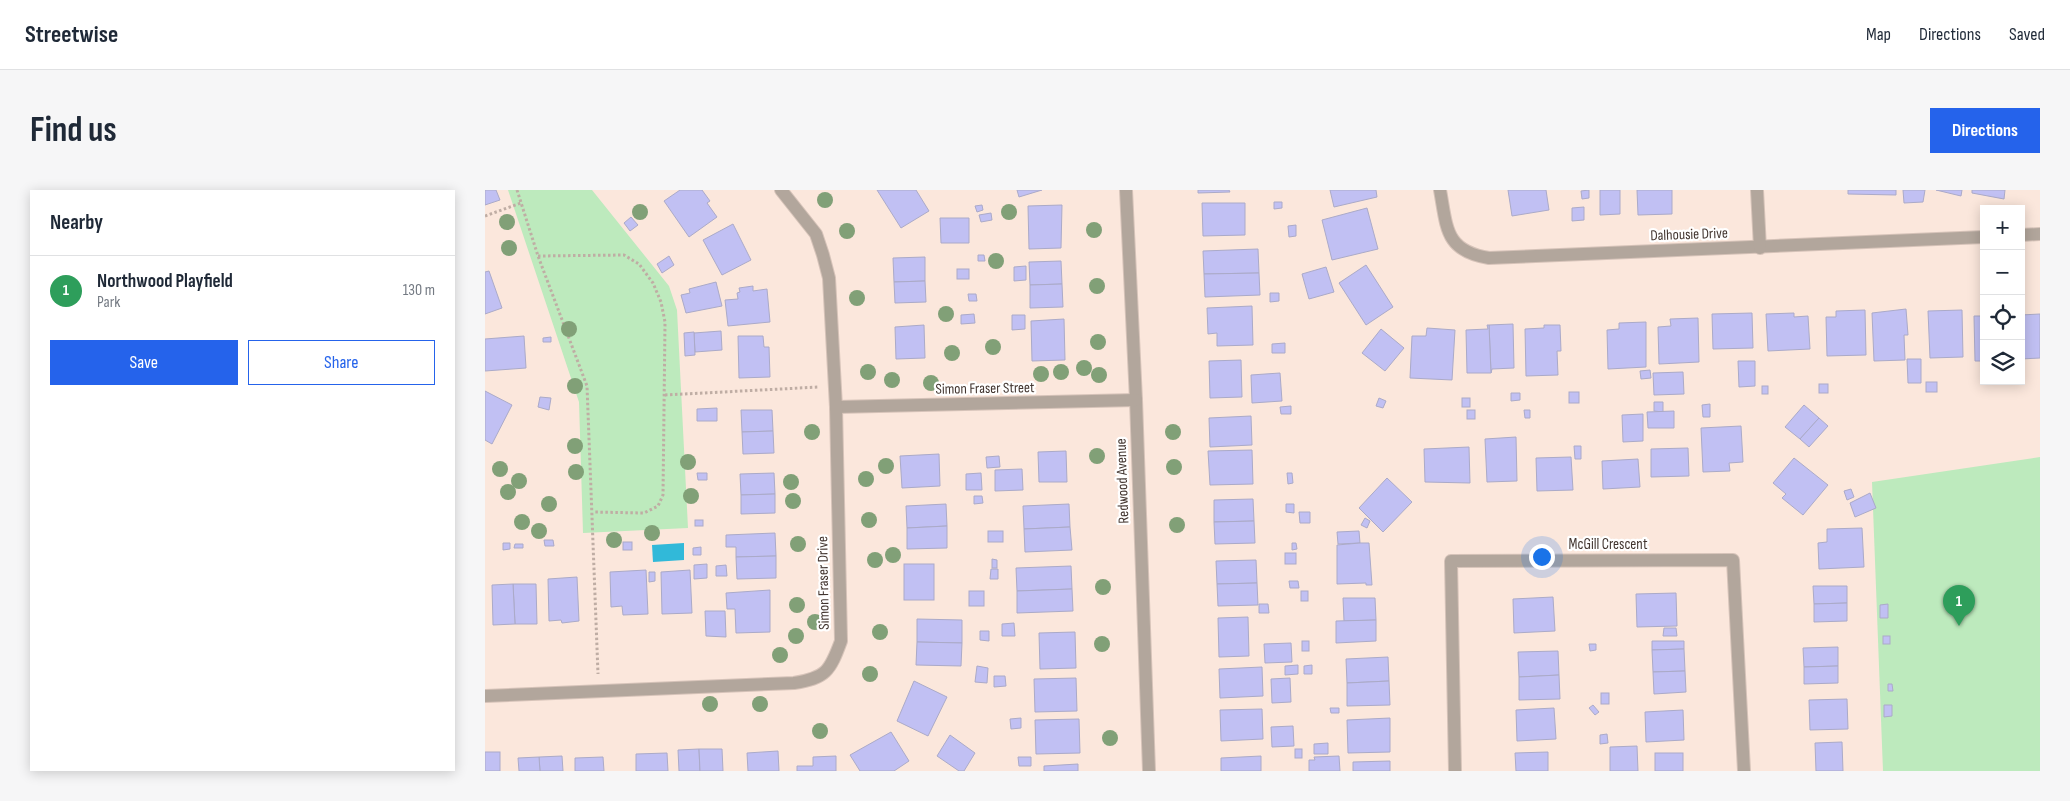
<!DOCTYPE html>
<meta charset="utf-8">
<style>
body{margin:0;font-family:"Sofia Sans Condensed",sans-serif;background:#f6f6f7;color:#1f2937}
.controls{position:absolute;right:15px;top:15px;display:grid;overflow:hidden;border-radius:0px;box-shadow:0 2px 12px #0003}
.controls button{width:45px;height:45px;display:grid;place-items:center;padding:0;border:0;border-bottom:1px solid #e0e1e3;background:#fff;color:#1f2937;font:25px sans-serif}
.you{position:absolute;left:1056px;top:366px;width:18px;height:18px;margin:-12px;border:4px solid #fff;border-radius:50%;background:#1a73e8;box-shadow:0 0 0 8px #1a73e833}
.badge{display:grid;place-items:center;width:32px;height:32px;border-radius:50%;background:#2563eb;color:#fff;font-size:16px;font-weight:700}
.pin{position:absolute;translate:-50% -41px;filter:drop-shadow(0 1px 2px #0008)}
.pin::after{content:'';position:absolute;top:26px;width:18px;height:15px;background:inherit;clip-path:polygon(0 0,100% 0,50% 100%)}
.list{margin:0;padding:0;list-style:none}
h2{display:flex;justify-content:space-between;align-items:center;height:65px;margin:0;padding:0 20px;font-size:21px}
h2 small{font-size:16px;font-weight:400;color:#747a83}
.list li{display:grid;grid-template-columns:32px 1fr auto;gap:15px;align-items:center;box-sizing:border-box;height:70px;padding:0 20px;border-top:1px solid #e0e1e3}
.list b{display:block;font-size:19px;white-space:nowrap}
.list p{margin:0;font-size:16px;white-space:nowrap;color:#747a83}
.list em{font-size:16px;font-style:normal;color:#747a83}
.actions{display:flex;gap:10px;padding:15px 20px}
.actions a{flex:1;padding:11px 0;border:1px solid #2563eb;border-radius:0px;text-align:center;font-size:18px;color:#2563eb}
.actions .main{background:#2563eb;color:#fff}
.icon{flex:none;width:28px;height:28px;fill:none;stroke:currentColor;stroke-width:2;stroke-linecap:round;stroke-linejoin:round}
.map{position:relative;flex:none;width:1555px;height:581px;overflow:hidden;border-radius:0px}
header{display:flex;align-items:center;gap:30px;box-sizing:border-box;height:70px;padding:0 25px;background:#fff;border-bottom:1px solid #e0e1e3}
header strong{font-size:24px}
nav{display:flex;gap:28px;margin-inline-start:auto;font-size:18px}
.intro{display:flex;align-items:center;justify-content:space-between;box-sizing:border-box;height:120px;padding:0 30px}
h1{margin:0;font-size:35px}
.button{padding:12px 22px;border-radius:0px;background:#2563eb;color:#fff;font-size:18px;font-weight:700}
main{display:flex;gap:30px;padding:0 30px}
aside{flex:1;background:#fff;border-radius:0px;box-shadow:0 2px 12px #0003}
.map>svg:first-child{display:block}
.green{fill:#bdeabd}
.water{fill:#31b9d9}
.building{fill:#c1c0f3;stroke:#abaac8}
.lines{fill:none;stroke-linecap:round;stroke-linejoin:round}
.street-casing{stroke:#d6c3b9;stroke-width:14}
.path{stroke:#bfada4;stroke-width:3;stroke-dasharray:2.5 2.5;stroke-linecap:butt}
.street{stroke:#b2a69c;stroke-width:12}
.tree{fill:#81a077}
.labels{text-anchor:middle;stroke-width:4.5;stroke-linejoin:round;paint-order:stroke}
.street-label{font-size:15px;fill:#42352f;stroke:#fff}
</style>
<header>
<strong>Streetwise</strong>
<nav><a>Map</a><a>Directions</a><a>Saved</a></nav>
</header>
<div class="intro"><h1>Find us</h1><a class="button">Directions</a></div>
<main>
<aside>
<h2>Nearby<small></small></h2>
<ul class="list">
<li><span class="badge" style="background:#2e9e5b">1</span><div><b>Northwood Playfield</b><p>Park</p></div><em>130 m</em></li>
</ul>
<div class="actions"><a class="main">Save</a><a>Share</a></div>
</aside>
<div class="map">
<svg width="1555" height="581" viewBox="0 0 1555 581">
<rect width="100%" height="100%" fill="#fbe7dc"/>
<g class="green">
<polygon points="23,0 107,0 184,96 192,120 203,338 98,343 94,212"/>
<polygon points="1555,267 1555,581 1398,581 1387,292"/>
</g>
<polygon class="water" points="199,353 199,370 168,372 167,355"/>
<g class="building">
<polygon points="0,0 11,0 15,10 0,15"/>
<polygon points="195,0 217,0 225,11 222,13 232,27 204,47 179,11"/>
<polygon points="392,0 431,0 444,21 416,38"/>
<polygon points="532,0 557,0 534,7"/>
<polygon points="713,0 744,0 745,2 713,3"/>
<polygon points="845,0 891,0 892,7 849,17"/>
<polygon points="1023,0 1061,0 1064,20 1027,26"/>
<polygon points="1104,0 1104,8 1097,9 1096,1"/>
<polygon points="1115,0 1135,0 1135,24 1115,25"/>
<polygon points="1152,0 1187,0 1187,24 1153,25"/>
<polygon points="1363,0 1411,0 1411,5 1363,4"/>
<polygon points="1418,0 1440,0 1438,12 1419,13"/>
<polygon points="1451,0 1477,0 1476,6"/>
<polygon points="1487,0 1520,0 1519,9 1487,3"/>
<polygon points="789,12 797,12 797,18 789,19"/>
<polygon points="717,13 760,13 760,45 718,46"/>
<polygon points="497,15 498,20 492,22 490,16"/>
<polygon points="577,15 576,58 544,59 543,16"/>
<polygon points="1099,17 1099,30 1087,31 1087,18"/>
<polygon points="882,18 893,59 847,70 837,30"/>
<polygon points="506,23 507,30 496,32 494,25"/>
<polygon points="146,27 153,35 145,41 139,33"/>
<polygon points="455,28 484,28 484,53 456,53"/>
<polygon points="248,34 266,70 237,85 218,50"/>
<polygon points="811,35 811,46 804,47 803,36"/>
<polygon points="773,59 774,83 719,84 718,61"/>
<polygon points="493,65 499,65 500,71 493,71"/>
<polygon points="184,66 189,75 177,83 172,74"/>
<polygon points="440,67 440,91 409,92 408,68"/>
<polygon points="576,71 577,94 545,95 544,72"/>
<polygon points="881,75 908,117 881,135 854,93"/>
<polygon points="541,76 541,90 529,91 529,77"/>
<polygon points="841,77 849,102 824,109 817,84"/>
<rect x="472" y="79" width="12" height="10"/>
<polygon points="4,81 17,118 0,124 0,82"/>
<polygon points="774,83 775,105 720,107 719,84"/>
<polygon points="440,91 441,112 410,113 409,92"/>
<polygon points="231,92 237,116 201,123 196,105 205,103 204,99"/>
<polygon points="577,94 578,117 545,118 545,95"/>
<polygon points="268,96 268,101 282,99 285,132 243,136 240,110 253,109 252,103 255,102 254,98"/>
<polygon points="785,103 794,103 794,111 785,112"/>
<polygon points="483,104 491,104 492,111 484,111"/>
<polygon points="767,116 768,155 732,156 732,143 723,144 722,118"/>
<polygon points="1421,119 1423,145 1419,145 1420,170 1389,171 1387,123"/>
<polygon points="1380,120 1381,165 1342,166 1341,127 1351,127 1351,121"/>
<polygon points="1477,120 1478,167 1445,168 1443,121"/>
<polygon points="1267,123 1268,158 1228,159 1227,124"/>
<polygon points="1309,123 1309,127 1323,126 1325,159 1283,161 1281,124"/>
<polygon points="489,124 490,133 476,134 476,125"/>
<polygon points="1555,124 1555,168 1536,169 1536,125"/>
<polygon points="527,125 540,125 540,139 527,140"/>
<polygon points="1489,126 1499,126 1499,171 1490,171"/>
<polygon points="1213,128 1214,172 1174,174 1173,137 1186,136 1185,129"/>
<polygon points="579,129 580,170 547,171 546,131"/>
<polygon points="1161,132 1161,177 1123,179 1122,140 1134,139 1134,133"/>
<polygon points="1028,134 1029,178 1007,179 1006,183 1004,135"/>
<polygon points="439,135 440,168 411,169 410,137"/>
<polygon points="1002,135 1004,135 1006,183 982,183 981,140 1003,139"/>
<polygon points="1059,135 1075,135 1076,161 1072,161 1073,185 1041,186 1040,139 1059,138"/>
<polygon points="942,138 970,140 967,190 925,188 927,146 941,146"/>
<polygon points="896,139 919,158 900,181 877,163"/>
<polygon points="236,141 237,160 210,162 209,143"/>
<polygon points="209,142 210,165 200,166 199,143"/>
<polygon points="39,146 41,178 0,181 0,149"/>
<polygon points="253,146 278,146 279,157 284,157 285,187 254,188"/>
<polygon points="66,147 66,152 58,152 58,148"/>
<polygon points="800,153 800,163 787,163 787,154"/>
<polygon points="1422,169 1436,169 1436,193 1423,193"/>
<polygon points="756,170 757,207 725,208 724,171"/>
<polygon points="1253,171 1270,171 1270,196 1254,197"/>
<polygon points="1165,180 1166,188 1156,189 1155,181"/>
<polygon points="1198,182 1199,204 1169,205 1168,183"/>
<polygon points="795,183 797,211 767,213 766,185"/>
<rect x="1441" y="192" width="11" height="10"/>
<rect x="1334" y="194" width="9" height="9"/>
<rect x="1277" y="196" width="6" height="8"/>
<polygon points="0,201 27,215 7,254 0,250"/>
<rect x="1084" y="202" width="10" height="11"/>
<polygon points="1026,203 1035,203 1035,210 1026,211"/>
<polygon points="55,207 66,208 64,220 53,217"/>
<polygon points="894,208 901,211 898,218 891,216"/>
<rect x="977" y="208" width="8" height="9"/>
<polygon points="1169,212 1178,212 1178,222 1169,221"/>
<polygon points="1225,214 1225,227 1218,227 1217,215"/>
<polygon points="1319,215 1334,228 1315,249 1300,237"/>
<polygon points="806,216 806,224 796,224 795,217"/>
<polygon points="232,218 232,231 212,231 212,219"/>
<polygon points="256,220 287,220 288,241 257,242"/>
<rect x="982" y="220" width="8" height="9"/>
<polygon points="1039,220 1045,220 1045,228 1040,228"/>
<polygon points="1189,221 1189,238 1163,238 1162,222"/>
<polygon points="1158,224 1158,251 1138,252 1137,225"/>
<polygon points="766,226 767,255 725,257 724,228"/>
<polygon points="1334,228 1343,236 1324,257 1315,249"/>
<polygon points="1256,236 1258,272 1244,273 1245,281 1218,282 1216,238"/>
<polygon points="288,241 289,263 258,264 257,242"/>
<polygon points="1031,247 1032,291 1002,292 1000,249"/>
<polygon points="1089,256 1096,256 1096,269 1090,269"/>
<polygon points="984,257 985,293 940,292 939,259"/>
<polygon points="1203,258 1204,286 1166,287 1166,259"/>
<polygon points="767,260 768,294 725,295 723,261"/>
<polygon points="581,261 582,292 554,292 553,262"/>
<polygon points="454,264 455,296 417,298 415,266"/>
<polygon points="514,266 515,277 502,278 501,267"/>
<polygon points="1086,267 1088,300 1052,301 1051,268"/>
<polygon points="1309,268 1343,295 1318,325 1297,308 1301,304 1288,293"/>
<polygon points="1153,269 1155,297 1118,299 1117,271"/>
<polygon points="537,279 538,300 510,301 510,280"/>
<polygon points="212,283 222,283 222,290 213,290"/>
<polygon points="289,283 290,304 256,305 255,284"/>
<polygon points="496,283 497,300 481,300 481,284"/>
<polygon points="802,283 807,283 808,293 803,294"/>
<polygon points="902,288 927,312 898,342 874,318"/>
<polygon points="1366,299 1369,307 1362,310 1359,301"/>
<polygon points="1385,303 1391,318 1370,327 1365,313"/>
<polygon points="290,304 290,323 256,324 256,305"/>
<polygon points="489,306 497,306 498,313 489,314"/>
<polygon points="768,309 769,331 729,332 729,310"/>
<polygon points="461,314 462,336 422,338 421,316"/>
<polygon points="584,314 585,337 539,339 538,316"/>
<polygon points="801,314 809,314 809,323 801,322"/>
<polygon points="814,322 825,322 825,333 815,333"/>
<polygon points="880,328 885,331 882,338 876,335"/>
<rect x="210" y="330" width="8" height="6"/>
<polygon points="769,331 770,353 730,354 729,332"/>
<polygon points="462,336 462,358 422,359 422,338"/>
<polygon points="585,337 587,360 540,362 539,339"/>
<polygon points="1377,338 1379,377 1334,379 1333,353 1342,352 1342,339"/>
<rect x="503" y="341" width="15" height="11"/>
<polygon points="874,341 875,353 853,354 852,342"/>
<polygon points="290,343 291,366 251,367 251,357 241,357 241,345"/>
<polygon points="59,350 68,350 69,356 60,356"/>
<rect x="138" y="352" width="9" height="8"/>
<polygon points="18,353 25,353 25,359 18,360"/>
<polygon points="807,353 811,353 812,359 807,360"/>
<polygon points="875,353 884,353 887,395 881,395 881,393 852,394 852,355"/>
<polygon points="30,354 38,354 38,358 29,358"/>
<polygon points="216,357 216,365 208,365 208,358"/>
<rect x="800" y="363" width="11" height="11"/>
<polygon points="291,366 291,388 252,389 251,367"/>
<polygon points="507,369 512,370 512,378 507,378"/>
<polygon points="771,370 772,393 732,394 731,371"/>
<polygon points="222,374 222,388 209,389 209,375"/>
<rect x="419" y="374" width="30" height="36"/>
<polygon points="241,375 242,386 231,386 231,376"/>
<polygon points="586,376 587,399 532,401 531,378"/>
<polygon points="506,379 513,379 513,389 505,389"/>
<polygon points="161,380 163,424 138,425 137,416 126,417 125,382"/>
<polygon points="205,380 207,423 177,424 176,382"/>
<polygon points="164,382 170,382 170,391 164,392"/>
<polygon points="92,387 94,431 77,433 76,430 64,431 63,389"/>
<polygon points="804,391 813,391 814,398 805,398"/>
<polygon points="772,393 773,415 733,416 732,394"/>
<polygon points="28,394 51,394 52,434 30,434"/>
<polygon points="28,394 30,434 8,435 7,395"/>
<polygon points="1328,396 1362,396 1362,413 1329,414"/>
<polygon points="587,399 588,421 532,423 532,401"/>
<polygon points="285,400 285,442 251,443 250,419 242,419 241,403"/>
<rect x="484" y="401" width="15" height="15"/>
<rect x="816" y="401" width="7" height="10"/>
<polygon points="1191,403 1192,436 1152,437 1151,404"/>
<polygon points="1068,407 1070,441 1029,443 1028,409"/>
<polygon points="858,408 890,408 891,430 859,431"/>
<polygon points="1362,413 1362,431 1329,432 1329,414"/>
<polygon points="774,414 783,414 784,423 774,423"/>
<polygon points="1403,414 1403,428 1395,428 1395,415"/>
<polygon points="220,421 240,421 241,447 221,446"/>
<polygon points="763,427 764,466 734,467 733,428"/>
<polygon points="432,429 477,430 477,453 432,452"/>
<polygon points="891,430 891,451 851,453 851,431"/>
<polygon points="529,433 530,446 517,446 517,434"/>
<polygon points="1179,438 1191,438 1192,446 1178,446"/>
<polygon points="495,441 504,441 504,451 495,450"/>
<polygon points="590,442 591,478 555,479 554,443"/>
<rect x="1398" y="446" width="7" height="8"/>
<rect x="817" y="451" width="7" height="10"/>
<polygon points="1167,451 1199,451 1199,459 1167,460"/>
<polygon points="432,452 477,453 476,476 431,475"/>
<polygon points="806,453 807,472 780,473 779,454"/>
<polygon points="1104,454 1111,454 1111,460 1105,461"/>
<polygon points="1353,457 1353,476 1319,477 1318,458"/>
<polygon points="1199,459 1200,481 1168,482 1167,460"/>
<polygon points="1073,461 1074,485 1034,487 1033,462"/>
<polygon points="903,467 904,491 862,493 861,469"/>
<polygon points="813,475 813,484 800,485 800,476"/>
<polygon points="827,475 827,484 819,484 819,476"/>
<polygon points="492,476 503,478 502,493 490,492"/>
<polygon points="1353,476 1353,493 1319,494 1319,477"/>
<polygon points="777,477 778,506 735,508 734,479"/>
<polygon points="1200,481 1201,502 1169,504 1168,482"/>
<polygon points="1074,485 1075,509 1034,510 1034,487"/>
<polygon points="509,486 520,486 521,496 509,497"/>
<polygon points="591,488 592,521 550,522 549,489"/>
<polygon points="805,488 806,512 787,513 786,489"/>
<polygon points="429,491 462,507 443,546 412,531"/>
<polygon points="904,491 905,515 862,516 862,493"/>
<polygon points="1403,494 1407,494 1408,501 1403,501"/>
<rect x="1116" y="503" width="8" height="11"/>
<polygon points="1362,509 1363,539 1325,540 1324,510"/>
<polygon points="1108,515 1114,522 1110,525 1104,518"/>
<polygon points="1399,515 1407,515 1407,526 1399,527"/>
<polygon points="845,518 854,518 854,523 846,523"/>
<polygon points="1069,518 1071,549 1032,551 1031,520"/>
<polygon points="777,519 778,549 736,551 735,520"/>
<polygon points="1198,520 1199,550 1161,552 1160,522"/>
<polygon points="536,528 536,538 526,539 525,529"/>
<polygon points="905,528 905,562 863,563 862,530"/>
<polygon points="594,529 595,563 551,564 550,530"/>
<polygon points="808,536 809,556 787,557 786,537"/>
<polygon points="406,542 424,571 409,581 375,581 365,565"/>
<polygon points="1122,544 1123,553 1115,554 1115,545"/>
<polygon points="465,545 490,563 479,581 474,581 452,566"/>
<polygon points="1357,552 1358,581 1331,581 1330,553"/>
<polygon points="843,553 843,564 829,564 829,554"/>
<polygon points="1152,556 1153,581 1125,581 1125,557"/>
<polygon points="214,559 215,581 194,581 193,560"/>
<polygon points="214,559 237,559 238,581 215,581"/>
<rect x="810" y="559" width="7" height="9"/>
<polygon points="293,561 294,581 263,581 262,563"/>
<rect x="0" y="562" width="15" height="19"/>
<polygon points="1063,562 1063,581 1031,581 1030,563"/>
<polygon points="182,563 183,581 151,581 151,564"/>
<rect x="1170" y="563" width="28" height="18"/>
<polygon points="77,566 78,581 55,581 54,567"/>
<polygon points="351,566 351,581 312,581 312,576 328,576 328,567"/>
<polygon points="776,566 776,581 736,581 736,568"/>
<polygon points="854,566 855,581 824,581 824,570 830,570 829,567"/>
<polygon points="54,567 55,581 34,581 33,568"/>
<polygon points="118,567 119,581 90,581 90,568"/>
<polygon points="533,567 546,567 546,576 534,576"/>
<polygon points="905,571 905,581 868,581 868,572"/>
<polygon points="593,574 593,581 559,581 559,576"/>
</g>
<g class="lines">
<defs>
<g id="street">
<polyline points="641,0 651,210 664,581"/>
<path d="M955 0C962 38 960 61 1004 68L1499 47"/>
<polyline points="1272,0 1275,58"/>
<polyline points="1536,45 1555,44"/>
<polyline points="351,217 651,210"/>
<path d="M0 506 309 493C341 488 345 481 356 451L351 217 344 88 338 65 331 44 296 0"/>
<polyline points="970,581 966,371 1248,370 1259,581"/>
</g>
</defs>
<use href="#street" class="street-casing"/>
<g class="path">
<polyline points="32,0 53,66 102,196 113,484"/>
<polyline points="0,26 36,13"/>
<polyline points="53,66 139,65 154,74 168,93 176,112 180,132 178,305 173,316 159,323 108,322"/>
<polyline points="180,205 334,197"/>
</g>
<use href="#street" class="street"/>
</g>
<g class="tree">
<circle cx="340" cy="10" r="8"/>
<circle cx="155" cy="22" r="8"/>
<circle cx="524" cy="22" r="8"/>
<circle cx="22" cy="32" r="8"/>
<circle cx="609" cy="40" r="8"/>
<circle cx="362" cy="41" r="8"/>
<circle cx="24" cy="58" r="8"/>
<circle cx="511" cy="71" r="8"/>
<circle cx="612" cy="96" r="8"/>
<circle cx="372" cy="108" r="8"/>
<circle cx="461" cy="124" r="8"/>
<circle cx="84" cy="139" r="8"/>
<circle cx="613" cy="152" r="8"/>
<circle cx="508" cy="157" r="8"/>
<circle cx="467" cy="163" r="8"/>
<circle cx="599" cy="178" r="8"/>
<circle cx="383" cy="182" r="8"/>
<circle cx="576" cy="182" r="8"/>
<circle cx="556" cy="184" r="8"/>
<circle cx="614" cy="185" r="8"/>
<circle cx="407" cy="190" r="8"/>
<circle cx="446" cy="193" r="8"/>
<circle cx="90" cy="196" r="8"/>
<circle cx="327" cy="242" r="8"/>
<circle cx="688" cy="242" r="8"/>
<circle cx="90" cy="256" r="8"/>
<circle cx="612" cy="266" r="8"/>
<circle cx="203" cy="272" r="8"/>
<circle cx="401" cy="276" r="8"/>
<circle cx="689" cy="277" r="8"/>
<circle cx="15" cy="279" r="8"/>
<circle cx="91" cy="282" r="8"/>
<circle cx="381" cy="289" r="8"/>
<circle cx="34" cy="291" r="8"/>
<circle cx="306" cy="292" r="8"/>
<circle cx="23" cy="302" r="8"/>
<circle cx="206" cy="306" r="8"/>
<circle cx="308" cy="311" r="8"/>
<circle cx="64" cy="314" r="8"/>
<circle cx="384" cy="330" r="8"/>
<circle cx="37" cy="332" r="8"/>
<circle cx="692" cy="335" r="8"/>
<circle cx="54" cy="341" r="8"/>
<circle cx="167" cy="343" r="8"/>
<circle cx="129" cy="350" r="8"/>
<circle cx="313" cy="354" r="8"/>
<circle cx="408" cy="365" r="8"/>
<circle cx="390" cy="370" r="8"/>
<circle cx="618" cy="397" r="8"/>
<circle cx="312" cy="415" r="8"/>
<circle cx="330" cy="432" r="8"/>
<circle cx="395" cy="442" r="8"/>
<circle cx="311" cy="446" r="8"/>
<circle cx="617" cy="454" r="8"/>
<circle cx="295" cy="465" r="8"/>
<circle cx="385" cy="484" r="8"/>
<circle cx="225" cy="514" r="8"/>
<circle cx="275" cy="514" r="8"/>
<circle cx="335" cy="541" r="8"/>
<circle cx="625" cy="548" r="8"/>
</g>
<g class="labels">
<g class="street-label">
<text transform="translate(1204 44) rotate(-2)" y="5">Dalhousie Drive</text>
<text transform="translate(500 198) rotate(-1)" y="5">Simon Fraser Street</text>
<text transform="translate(637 291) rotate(-92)" y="5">Redwood Avenue</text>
<text x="1123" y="359">McGill Crescent</text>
<text transform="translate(338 393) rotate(-91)" y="5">Simon Fraser Drive</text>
</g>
</g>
</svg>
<div class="controls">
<button>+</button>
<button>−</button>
<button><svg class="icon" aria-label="locate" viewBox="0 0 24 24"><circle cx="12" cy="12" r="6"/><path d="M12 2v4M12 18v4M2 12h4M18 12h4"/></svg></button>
<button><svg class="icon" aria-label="layers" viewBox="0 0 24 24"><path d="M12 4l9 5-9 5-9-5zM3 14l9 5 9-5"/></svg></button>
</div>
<div class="you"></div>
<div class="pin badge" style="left:1474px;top:436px;background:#2e9e5b">1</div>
</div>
</main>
